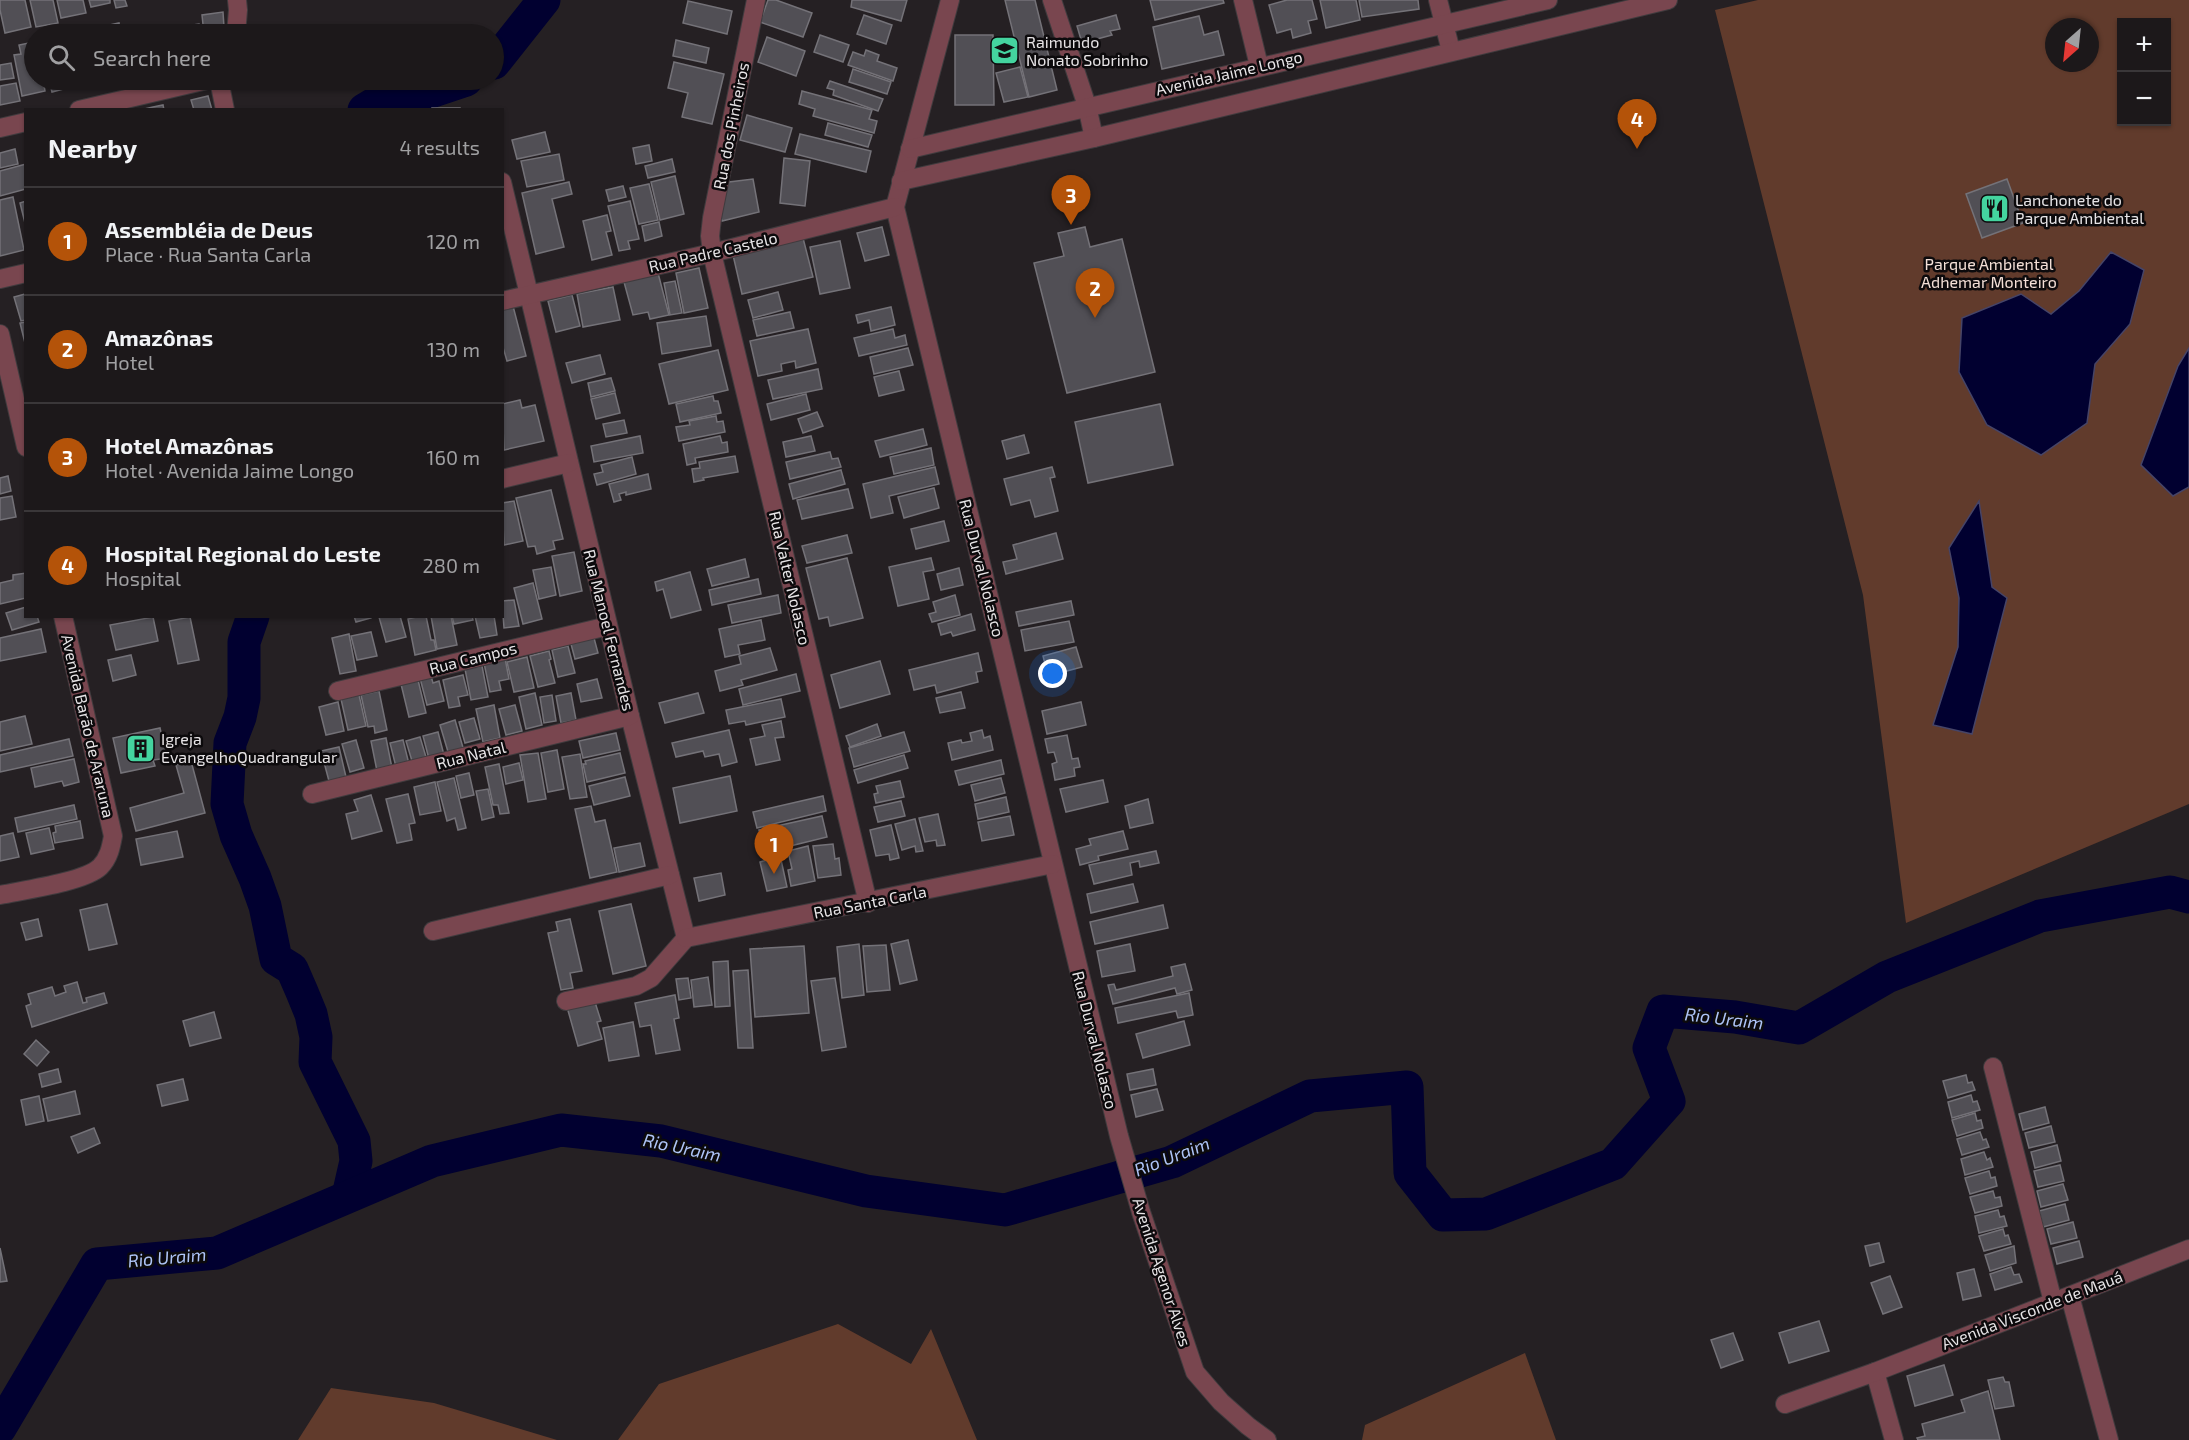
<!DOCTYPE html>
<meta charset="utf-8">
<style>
body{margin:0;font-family:"Exo 2",sans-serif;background:#292527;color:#f1f3f6}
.controls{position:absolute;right:18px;top:18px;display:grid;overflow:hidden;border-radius:0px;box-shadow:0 2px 4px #0004}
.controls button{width:54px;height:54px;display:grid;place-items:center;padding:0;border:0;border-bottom:2px solid #3a3739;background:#1c181a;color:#f1f3f6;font:30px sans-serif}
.compass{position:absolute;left:2045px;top:18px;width:54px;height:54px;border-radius:50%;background:#1c181a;box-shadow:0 2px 4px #0004;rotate:207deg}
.you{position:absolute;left:1053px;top:674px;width:21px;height:21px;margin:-15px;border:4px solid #fff;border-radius:50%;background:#1a73e8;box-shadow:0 0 0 9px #1a73e833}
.badge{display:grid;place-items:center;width:39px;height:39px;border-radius:50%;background:#b45309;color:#fff;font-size:20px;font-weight:700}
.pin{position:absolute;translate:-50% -50px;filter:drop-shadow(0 2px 3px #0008)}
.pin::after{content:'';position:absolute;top:32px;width:21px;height:18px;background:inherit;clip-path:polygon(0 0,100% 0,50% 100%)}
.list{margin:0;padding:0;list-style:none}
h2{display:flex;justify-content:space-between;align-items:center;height:78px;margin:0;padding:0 24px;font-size:26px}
h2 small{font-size:20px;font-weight:400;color:#a0a0a2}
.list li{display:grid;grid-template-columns:39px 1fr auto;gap:18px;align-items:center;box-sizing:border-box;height:108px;padding:0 24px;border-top:2px solid #3a3739}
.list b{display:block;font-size:22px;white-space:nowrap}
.list p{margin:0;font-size:20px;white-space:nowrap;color:#a0a0a2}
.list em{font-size:20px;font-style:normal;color:#a0a0a2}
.icon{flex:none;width:33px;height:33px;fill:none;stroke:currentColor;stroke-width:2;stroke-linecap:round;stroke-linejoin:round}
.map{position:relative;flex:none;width:2189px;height:1440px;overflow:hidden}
.search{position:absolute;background:#1c181a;box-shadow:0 2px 4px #0004;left:24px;top:24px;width:480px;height:66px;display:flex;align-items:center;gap:15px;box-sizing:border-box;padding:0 21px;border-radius:33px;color:#a0a0a2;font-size:22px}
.panel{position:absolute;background:#1c181a;box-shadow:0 2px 4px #0004;left:24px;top:108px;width:480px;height:510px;border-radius:0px}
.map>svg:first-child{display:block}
.green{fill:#613b2c;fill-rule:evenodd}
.water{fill:#010030;stroke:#464467;stroke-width:1.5}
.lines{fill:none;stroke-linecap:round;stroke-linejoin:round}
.river{stroke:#010030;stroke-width:33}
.building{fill:#514f55;stroke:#747278;stroke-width:1.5}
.minor-casing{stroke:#403b3e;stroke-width:20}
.minor{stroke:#79464f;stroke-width:18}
.labels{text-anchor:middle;stroke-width:5;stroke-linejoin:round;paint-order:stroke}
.poi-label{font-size:16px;fill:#e7e4e6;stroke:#0c0a0c;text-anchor:start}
.street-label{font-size:16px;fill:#e7e4e6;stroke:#0c0a0c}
.park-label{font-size:16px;fill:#f4e0d7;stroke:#0c0a0c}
.water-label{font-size:18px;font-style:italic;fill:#aec4f7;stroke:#0c0a0c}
</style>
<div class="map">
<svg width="2189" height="1440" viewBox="0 0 2189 1440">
<rect width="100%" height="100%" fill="#252023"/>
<g class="green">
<path d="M1758 0H2189V804L1906 923 1863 595 1715 10ZM2122 22H2166V122H2122ZM2054 27H2090V63H2054Z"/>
<polygon points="838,1324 911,1364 931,1329 977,1440 618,1440 659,1384"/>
<polygon points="1525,1353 1556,1440 1362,1440 1365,1425"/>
<polygon points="331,1388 434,1403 557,1440 298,1440"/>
</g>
<g class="water">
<polygon points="2111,252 2144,270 2130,324 2095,364 2087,423 2041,455 1987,425 1959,372 1962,318 2021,294 2051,314 2079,291"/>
<polygon points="2189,348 2189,487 2173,496 2141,465 2178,366"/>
<polygon points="1979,501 1992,587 2007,598 1972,734 1933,725 1958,647 1959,598 1949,548"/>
</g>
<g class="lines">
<g class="river">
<polyline points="494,63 544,0"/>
<polyline points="364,110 374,104 424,94 466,80"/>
<polyline points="253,616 244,642 244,698 240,717 230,743 227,804 236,835 255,878 265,906 276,959 292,969 302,992 311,1014 316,1037 315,1062 354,1141 356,1161 348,1196"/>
<polyline points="0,1428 97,1264 217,1253 432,1161 561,1130 661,1141 866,1191 1005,1210 1172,1162 1310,1096 1407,1087 1410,1173 1443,1215 1486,1214 1613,1164 1669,1101 1649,1048 1663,1011 1735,1017 1799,1028 1887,977 2040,916 2170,892 2189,897"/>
</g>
</g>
<g class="building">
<polygon points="0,0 25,0 31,27 5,33 0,10"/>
<polygon points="30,0 53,0 58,23 36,27"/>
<polygon points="57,0 83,0 86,13 61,18"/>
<polygon points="89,0 110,0 110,3 91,7"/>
<polygon points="114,0 125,0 127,6 116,8"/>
<polygon points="768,0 776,0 812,13 803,37 760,22"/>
<polygon points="852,0 907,0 901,21 851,7"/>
<polygon points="1005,0 1035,0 1057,90 1029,97"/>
<polygon points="1150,0 1223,0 1224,3 1155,20"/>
<polygon points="1287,0 1312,0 1317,19 1308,21 1311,33 1293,38 1291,29 1277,33 1269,5"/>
<polygon points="1320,0 1356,0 1360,20 1326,28"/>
<polygon points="1359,0 1418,0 1419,9 1362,17"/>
<polygon points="688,1 732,11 727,34 683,23"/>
<polygon points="223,12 224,27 229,26 230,34 204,34 202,15"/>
<polygon points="864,15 892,25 886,44 857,34"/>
<polygon points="1116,15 1120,29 1110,31 1112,35 1082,43 1077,26"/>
<polygon points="1199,16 1204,35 1218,31 1224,55 1162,69 1153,27"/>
<polygon points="119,23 121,34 92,34 91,29"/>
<polygon points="199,24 201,34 180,34 178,27"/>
<polygon points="820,35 849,45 843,62 814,52"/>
<polygon points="955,35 993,35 994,105 955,105"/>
<polygon points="767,37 805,51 796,76 758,62"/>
<polygon points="676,40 709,48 706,63 673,56"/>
<polygon points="34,42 34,80 43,80 45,91 22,96 14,55 21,54 19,45"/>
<polygon points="866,50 879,55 877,61 897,68 893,81 848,65 853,52 864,56"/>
<polygon points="674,62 724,74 712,124 682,117 688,93 668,88"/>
<polygon points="11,63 14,78 0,80 0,65"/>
<polygon points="1020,67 1028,97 1004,102 996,73"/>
<polygon points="853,69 891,82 887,94 849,82"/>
<polygon points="49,80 73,80 75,86 52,92"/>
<polygon points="830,81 883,99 878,111 833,95 834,90 827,88"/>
<polygon points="16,83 20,101 0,105 0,86"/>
<polygon points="802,91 872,110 869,119 877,121 874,133 813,116 815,109 799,104"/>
<polygon points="208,96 212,110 194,110 191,100"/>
<polygon points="163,105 164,110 140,110 153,107"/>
<rect x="432" y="108" width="28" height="2"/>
<polygon points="747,115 792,128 785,152 740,140"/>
<polygon points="828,123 872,135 868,147 825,135"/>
<polygon points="545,132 550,152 517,159 512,140"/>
<polygon points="800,134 871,151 866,172 795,154"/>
<polygon points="649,145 652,161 636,164 633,148"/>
<polygon points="15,149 18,164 0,168 0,153"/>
<polygon points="559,154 564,180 527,187 521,161"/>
<polygon points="784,158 810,161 805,206 780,203"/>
<polygon points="672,159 675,172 648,178 645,166"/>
<polygon points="26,164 26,189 0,196 0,171"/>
<polygon points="675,176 684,214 660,220 651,182"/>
<polygon points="753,179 759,212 722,221 719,211 729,182"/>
<polygon points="2007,179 2023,223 1982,238 1966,194"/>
<polygon points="569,182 572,194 552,199 564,247 536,254 522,193"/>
<polygon points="649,184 658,220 639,224 630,188"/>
<polygon points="623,186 626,197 609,201 606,190"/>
<polygon points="13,197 24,250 0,256 0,200"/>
<polygon points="26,201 26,227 20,203"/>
<polygon points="630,201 639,239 628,241 630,249 619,251 608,206"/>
<polygon points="607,215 611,231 606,232 612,255 592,260 583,221"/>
<polygon points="659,222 662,236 645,241 642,226"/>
<polygon points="882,227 889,255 865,261 857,233"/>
<polygon points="1085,227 1090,247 1122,239 1155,372 1067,393 1034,263 1064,256 1058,233"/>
<polygon points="803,238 813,277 742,294 733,255"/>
<polygon points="840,241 850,288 820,294 810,247"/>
<polygon points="699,268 708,308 684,313 676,273"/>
<polygon points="658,273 669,315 650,319 648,312 633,315 624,282"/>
<polygon points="675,281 682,313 670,315 664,283"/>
<polygon points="613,287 620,320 583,327 577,294"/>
<polygon points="778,292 783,310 753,318 748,300"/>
<polygon points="25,294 26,320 21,321 14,297"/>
<polygon points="572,295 580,326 556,332 548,301"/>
<polygon points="513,306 526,356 507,361 502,344 502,309"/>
<polygon points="891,307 895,325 871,331 869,320 858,323 856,315"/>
<polygon points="790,312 794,328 757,336 753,320"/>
<polygon points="706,316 711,346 662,354 657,323"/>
<polygon points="26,322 26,343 25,343 20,323"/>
<polygon points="808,329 816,363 796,368 795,361 781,364 782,371 758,376 750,341"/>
<polygon points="893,329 895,338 905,335 907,345 859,356 854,338"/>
<polygon points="908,348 913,365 874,374 870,357"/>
<polygon points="718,350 728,390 669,404 659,364"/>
<polygon points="600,355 605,374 572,383 566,363"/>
<polygon points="818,369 822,389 773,399 768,380"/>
<polygon points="899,371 904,390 879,396 874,377"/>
<polygon points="611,378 615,391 591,397 588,383"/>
<polygon points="615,393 620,413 596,419 591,399"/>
<polygon points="806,394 810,410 771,420 767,404"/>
<polygon points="713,396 714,401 718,401 721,413 680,422 676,404"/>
<polygon points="520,400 522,408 535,405 544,441 504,450 502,404"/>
<polygon points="1160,404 1173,465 1088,483 1075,422"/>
<polygon points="817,412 823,426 803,433 798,419"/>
<polygon points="716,416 717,422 723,421 725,432 679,441 676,427 690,425 689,421"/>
<polygon points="624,420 627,433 606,437 603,424"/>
<polygon points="923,429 927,445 880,457 875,441"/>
<polygon points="1024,435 1029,453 1007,459 1002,441"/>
<polygon points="640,436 643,453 594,462 591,446"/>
<polygon points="720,436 722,443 727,442 728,452 695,458 696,463 687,465 683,444"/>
<polygon points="811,436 815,451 786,457 783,442"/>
<polygon points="931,448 934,465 894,474 890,457"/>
<polygon points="830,452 832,459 838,458 841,467 790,479 786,462"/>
<polygon points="735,456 738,472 703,478 704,480 694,482 692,469 700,468 699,462"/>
<polygon points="632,457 636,474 597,485 594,474 603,472 601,465"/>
<polygon points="935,467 939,484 889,496 893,513 871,518 863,484"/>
<polygon points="1052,467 1055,477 1050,478 1058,511 1035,517 1030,500 1011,505 1004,479"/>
<polygon points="841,470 845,484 793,499 789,484"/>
<polygon points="648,474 651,489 626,495 626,492 619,494 621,500 614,502 609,484"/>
<polygon points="8,476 11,491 0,494 0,478"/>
<polygon points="934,488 939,508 904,518 898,497"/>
<polygon points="848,489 853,508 802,519 797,500"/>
<polygon points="551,490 563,539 553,541 555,549 537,554 535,546 528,547 516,498"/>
<polygon points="12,496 16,517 0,520 0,498"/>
<polygon points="514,501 523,541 504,545 502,503"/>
<polygon points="944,521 949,541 916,549 911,529"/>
<polygon points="1056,533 1063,559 1006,574 1003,562 1017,559 1013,545"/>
<polygon points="847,535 852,553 807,563 802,546"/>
<polygon points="574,552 582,591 560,596 552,556"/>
<polygon points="847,558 863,618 830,626 828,617 819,619 806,568"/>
<polygon points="931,558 934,570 923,572 929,599 898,606 889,567"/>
<polygon points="745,559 749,577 712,586 707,569"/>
<polygon points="551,567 556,595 539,599 533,570"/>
<polygon points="959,568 963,585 941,590 937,574"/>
<polygon points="690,572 701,610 671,618 663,589 657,591 655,582"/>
<polygon points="26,573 26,598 0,604 0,583 13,580 13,575"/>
<polygon points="758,579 761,594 712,605 709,590"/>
<polygon points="533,583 542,619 523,624 514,588"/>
<polygon points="778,595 781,613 732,623 728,605"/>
<polygon points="955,595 960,615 932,622 929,614 936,612 933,602"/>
<polygon points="514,600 519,626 504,628 502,601"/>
<polygon points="1071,601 1074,615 1019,626 1016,612"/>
<polygon points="26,607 26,616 37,616 39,622 12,630 6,613"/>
<polygon points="971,614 975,630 953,636 951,632 941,635 938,624"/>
<polygon points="354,616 371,616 371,618 356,622"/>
<polygon points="400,616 406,637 386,642 379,617"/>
<polygon points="420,616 426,616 431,640 434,640 436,650 415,655 408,619"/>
<polygon points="431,616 451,616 457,645 437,649"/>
<polygon points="452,616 472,616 473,620 454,624"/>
<polygon points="475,616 494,616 497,635 480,638"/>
<polygon points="153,617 158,641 116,650 110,625"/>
<polygon points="190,617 199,660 178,664 169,621"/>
<polygon points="761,620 765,640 738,645 740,654 725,657 719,629"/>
<polygon points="1069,621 1074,642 1025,651 1021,630"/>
<polygon points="41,629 46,652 0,661 0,638"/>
<polygon points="371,632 377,656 357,660 351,636"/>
<polygon points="349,634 356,671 340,674 332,638"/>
<polygon points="594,638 598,653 575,659 571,644"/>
<polygon points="568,646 575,673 558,677 552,650"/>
<polygon points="1076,647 1082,667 1048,676 1043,656"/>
<polygon points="770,648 777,670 741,680 743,685 720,691 715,671 741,664 739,656"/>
<polygon points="549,651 551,659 549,660 555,683 538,687 530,656"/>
<polygon points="978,653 982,671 976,672 978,682 937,693 935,685 914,690 909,670"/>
<polygon points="131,655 136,675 113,681 108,660"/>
<polygon points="527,657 534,688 514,692 507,662"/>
<polygon points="505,658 509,679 499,681 501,690 490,692 484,663"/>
<polygon points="880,661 890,694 840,708 831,675"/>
<polygon points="482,666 488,697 471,700 465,669"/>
<polygon points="796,674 800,691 743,705 739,689"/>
<polygon points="463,675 468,695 458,697 460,706 449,708 443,680"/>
<polygon points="431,676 433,683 439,681 444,701 427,705 420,678"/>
<polygon points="597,679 602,698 581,702 577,684"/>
<polygon points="418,680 426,713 409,717 401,684"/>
<polygon points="379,691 387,730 375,733 374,726 368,727 361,695"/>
<polygon points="961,692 965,708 940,713 936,698"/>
<polygon points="535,693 542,725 526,729 519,697"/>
<polygon points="571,693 576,720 561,723 556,696"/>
<polygon points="698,693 704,713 665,723 659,703"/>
<polygon points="359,695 366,726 348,730 341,699"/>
<polygon points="552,695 556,721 544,723 540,697"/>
<polygon points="781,699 785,717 746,725 745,721 729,724 726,710"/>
<polygon points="338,702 344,731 326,735 319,707"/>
<polygon points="1081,702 1086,725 1047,734 1042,711"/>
<polygon points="494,705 500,738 483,742 476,709"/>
<polygon points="515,705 522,731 506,735 499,709"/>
<polygon points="25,716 32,744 0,751 0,722"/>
<polygon points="474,718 480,739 465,743 459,722"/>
<polygon points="455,720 464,751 449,755 440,725"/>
<polygon points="781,721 784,737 775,738 780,760 756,765 750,739 765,736 762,725"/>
<polygon points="877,724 881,736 850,747 846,736"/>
<polygon points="160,728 167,758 153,760 155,766 121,773 113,738"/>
<polygon points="729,730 737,762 722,766 719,754 705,757 703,751 676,757 672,743"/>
<polygon points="982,730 984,738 990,736 993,750 952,760 948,743 961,740 962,743 972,741 970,733"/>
<polygon points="438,732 444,755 429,759 423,736"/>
<polygon points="904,732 910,751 854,767 849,748"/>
<polygon points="616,733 620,750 583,758 579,741"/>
<polygon points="1067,735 1072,759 1078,758 1080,767 1074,768 1075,776 1055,780 1052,764 1057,762 1054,752 1048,753 1045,739"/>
<polygon points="420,737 426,757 412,761 406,741"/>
<polygon points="386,738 392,768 377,771 371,741"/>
<polygon points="69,739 73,756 0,772 0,755"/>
<polygon points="356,740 364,768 350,772 342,744"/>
<polygon points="403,740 409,764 396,767 390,743"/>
<polygon points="339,747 346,777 329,781 321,751"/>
<polygon points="557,750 564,789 548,792 541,753"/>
<polygon points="538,753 546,799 528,802 520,755"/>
<polygon points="620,753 625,773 587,782 583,764 586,764 585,761"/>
<polygon points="580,754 587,797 570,799 562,757"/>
<polygon points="904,755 908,768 858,783 854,770"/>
<polygon points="74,759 79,782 64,786 62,781 35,787 31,768"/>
<polygon points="1001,760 1004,774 959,785 955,771"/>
<polygon points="191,761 205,813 136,831 130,808 184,793 176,765"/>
<polygon points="519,763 523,780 506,784 503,767"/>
<polygon points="499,764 509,813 500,814 498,805 493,805 485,767"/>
<polygon points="469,773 474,795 461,798 456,776"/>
<polygon points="730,776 737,811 680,823 673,788"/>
<polygon points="625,777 630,796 594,805 589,786"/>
<polygon points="454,778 466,828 458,830 455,818 447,821 437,782"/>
<polygon points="1001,778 1005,793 975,801 971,785"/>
<polygon points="1103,780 1108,802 1066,812 1060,789"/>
<polygon points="900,781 904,797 876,803 874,794 878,793 876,786"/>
<polygon points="435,782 441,811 420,815 414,787"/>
<polygon points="488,789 494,817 482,820 476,791"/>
<polygon points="408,794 415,823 409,824 412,840 397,843 386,799"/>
<polygon points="371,795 382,831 352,839 346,814 358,811 354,800"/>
<polygon points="823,796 826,811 757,828 753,812"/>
<polygon points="1006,797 1009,812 978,819 975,804"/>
<polygon points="1148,799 1153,823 1130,828 1125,806"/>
<polygon points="901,801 905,816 878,822 874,807"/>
<polygon points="74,805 77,819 18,832 15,818"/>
<polygon points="591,806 595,822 605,820 617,872 590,878 575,809"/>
<polygon points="938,814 945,845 937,846 936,840 925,842 919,818"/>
<polygon points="822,816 827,837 782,848 780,840 763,844 759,830"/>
<polygon points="1010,816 1014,835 982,841 978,822"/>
<polygon points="915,819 923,851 916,852 915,846 902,850 895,824"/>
<polygon points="80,821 83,838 55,843 53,833 56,832 55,826"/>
<polygon points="891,825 899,858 890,860 889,854 876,856 870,830"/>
<polygon points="49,828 54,849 31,854 26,833"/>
<polygon points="177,831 183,857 141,865 136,839"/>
<polygon points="1123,831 1128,849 1098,856 1099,860 1080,865 1076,849 1091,845 1089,839"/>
<polygon points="13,833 19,857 0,861 0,836"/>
<polygon points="640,843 645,866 619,872 614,848"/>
<polygon points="833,844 835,859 839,858 841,875 818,878 813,846"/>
<polygon points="778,846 787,887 767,891 760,862 767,860 765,849"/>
<polygon points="808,846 815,881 791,886 788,870 792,869 788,851"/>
<polygon points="1156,851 1159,863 1140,867 1139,861 1130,863 1132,875 1094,884 1089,865"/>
<polygon points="721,873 725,895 699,901 694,878"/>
<polygon points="1133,884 1138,902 1091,913 1087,894"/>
<polygon points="107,904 117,944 89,950 80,910"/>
<polygon points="631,904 646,966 613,974 599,911"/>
<polygon points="1163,905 1168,928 1095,944 1090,922"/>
<polygon points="38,919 42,936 26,940 21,923"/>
<polygon points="570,919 582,971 570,973 573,988 561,990 548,933 558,931 556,922"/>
<polygon points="908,940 917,980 900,984 891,944"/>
<polygon points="859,944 864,995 842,998 837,947"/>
<polygon points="1130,944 1135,971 1102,977 1097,951"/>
<polygon points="886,945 890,990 867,992 863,946"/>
<polygon points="804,946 809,1013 755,1017 750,949"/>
<polygon points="728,961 730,1006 715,1007 713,962"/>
<polygon points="1185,964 1192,990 1177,994 1175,988 1113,1004 1108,985 1114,984 1116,990 1173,976 1171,967"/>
<polygon points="748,970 753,1048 738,1048 733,971"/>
<polygon points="708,977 712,1005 694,1007 691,980"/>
<polygon points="688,978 691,998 679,1000 676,979"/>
<polygon points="835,978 846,1047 822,1051 811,981"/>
<polygon points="77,982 83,1003 87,1002 86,998 104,993 107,1003 32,1027 26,1006 31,1004 28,994 52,987 55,996 66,992 64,986"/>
<polygon points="1189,993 1193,1015 1178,1018 1176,1011 1118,1023 1115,1008"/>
<polygon points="675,995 679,1018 674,1019 680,1050 656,1054 651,1025 640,1027 635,1003"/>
<polygon points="594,999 601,1021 597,1022 602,1039 578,1046 567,1007"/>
<polygon points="214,1012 221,1038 190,1046 183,1021"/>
<polygon points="1184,1021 1190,1045 1143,1058 1136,1034"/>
<polygon points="633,1022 639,1056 609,1061 603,1028"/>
<polygon points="36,1040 49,1052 37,1066 24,1054"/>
<polygon points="58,1069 61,1082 42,1087 39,1074"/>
<polygon points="1153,1069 1156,1085 1130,1090 1127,1074"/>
<polygon points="1966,1075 1968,1083 1972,1082 1975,1090 1948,1098 1943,1081"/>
<polygon points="183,1079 188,1100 162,1106 157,1085"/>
<polygon points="1157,1089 1163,1110 1136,1117 1131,1095"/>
<polygon points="75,1091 80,1114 48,1121 43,1099"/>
<polygon points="1971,1095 1973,1102 1977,1101 1980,1110 1952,1118 1948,1102"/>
<polygon points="39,1096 44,1121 26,1125 21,1100"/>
<polygon points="2045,1107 2049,1123 2023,1130 2019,1114"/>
<polygon points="1975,1113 1977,1121 1981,1120 1983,1128 1957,1136 1952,1120"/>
<polygon points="2051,1126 2055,1142 2029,1148 2025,1133"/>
<polygon points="94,1128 100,1143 78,1153 71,1137"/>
<polygon points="1980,1132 1983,1140 1986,1139 1989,1147 1962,1155 1957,1139"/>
<polygon points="2057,1145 2061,1161 2035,1168 2031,1152"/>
<polygon points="1984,1152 1987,1160 1990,1158 1993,1167 1965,1175 1961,1159"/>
<polygon points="2060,1165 2064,1181 2038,1187 2034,1171"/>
<polygon points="1989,1171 1991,1178 1995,1177 1997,1186 1970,1194 1965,1178"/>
<polygon points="2063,1184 2068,1200 2041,1207 2037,1191"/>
<polygon points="1993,1191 1995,1198 2000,1197 2002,1206 1975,1213 1970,1197"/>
<polygon points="2065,1204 2069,1220 2043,1227 2039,1211"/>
<polygon points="1998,1210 2000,1217 2004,1216 2007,1226 1979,1233 1975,1216"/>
<polygon points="2073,1222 2077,1238 2051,1244 2047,1229"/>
<polygon points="2003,1229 2005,1236 2008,1235 2011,1244 1984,1251 1979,1236"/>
<polygon points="2079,1241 2083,1257 2057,1264 2053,1248"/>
<polygon points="1879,1243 1884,1262 1870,1266 1865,1246"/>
<polygon points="2014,1246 2016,1263 1990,1271 1985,1255"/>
<polygon points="0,1248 7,1281 0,1282"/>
<polygon points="2011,1267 2014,1275 2019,1274 2022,1282 1995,1290 1990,1274"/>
<polygon points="1974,1269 1981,1296 1963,1300 1957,1273"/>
<polygon points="1890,1276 1902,1307 1883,1314 1871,1283"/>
<polygon points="1819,1321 1829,1351 1789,1363 1779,1333"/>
<polygon points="1733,1333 1743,1360 1721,1368 1711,1340"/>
<polygon points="1944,1365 1953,1395 1915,1406 1907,1376"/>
<polygon points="2003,1377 2005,1382 2009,1382 2014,1406 1995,1409 1988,1380"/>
<polygon points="1988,1391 2000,1440 1918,1440 1917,1438 1925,1436 1922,1424 1965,1412 1961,1400"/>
</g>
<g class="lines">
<defs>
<g id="minor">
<polyline points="756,0 712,218 710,236 712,253 868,903"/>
<polyline points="950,0 895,207 1119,1136 1141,1212 1195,1372 1221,1402 1248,1426 1267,1440"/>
<polyline points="1052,0 1087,106 1094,138"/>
<polyline points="1243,0 1259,66"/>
<polyline points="1438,0 1451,51"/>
<polyline points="236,34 238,10 237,0"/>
<polyline points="219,80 225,110"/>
<polyline points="79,110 207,80"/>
<polyline points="0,128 26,122"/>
<polyline points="910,149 1548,0"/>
<polyline points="901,181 1094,138 1668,0"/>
<polyline points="502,182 630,716 686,938 651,978 636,986 566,1001"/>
<polyline points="0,279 26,273"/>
<polyline points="502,301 712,253 895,207"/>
<polyline points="0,334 26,447"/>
<polyline points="502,479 569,463"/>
<polyline points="338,691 608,626"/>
<polyline points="312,794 630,716"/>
<path d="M0 895C24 890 84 882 100 867 109 858 111 847 113 836L63 616"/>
<polyline points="433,931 670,875"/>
<polyline points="686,938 1053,864"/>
<polyline points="1993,1067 2053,1302"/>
<polyline points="2070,1296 2109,1440"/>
<polyline points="1875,1372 1894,1440"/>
<polyline points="1785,1404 1875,1372 2189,1249"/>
</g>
</defs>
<use href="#minor" class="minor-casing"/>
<use href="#minor" class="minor"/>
</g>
<defs>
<symbol id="school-square" viewBox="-11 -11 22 22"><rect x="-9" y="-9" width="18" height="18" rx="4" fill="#44d49f" stroke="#0c0a0c"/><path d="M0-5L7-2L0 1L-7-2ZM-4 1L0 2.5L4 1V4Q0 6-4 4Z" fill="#111"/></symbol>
<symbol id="restaurant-square" viewBox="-11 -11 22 22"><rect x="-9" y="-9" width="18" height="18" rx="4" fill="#44d49f" stroke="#0c0a0c"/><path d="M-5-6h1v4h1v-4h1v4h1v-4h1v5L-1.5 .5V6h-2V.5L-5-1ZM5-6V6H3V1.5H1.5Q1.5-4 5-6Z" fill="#111"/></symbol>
<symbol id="building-square" viewBox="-11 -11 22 22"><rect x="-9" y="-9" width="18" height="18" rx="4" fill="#44d49f" stroke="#0c0a0c"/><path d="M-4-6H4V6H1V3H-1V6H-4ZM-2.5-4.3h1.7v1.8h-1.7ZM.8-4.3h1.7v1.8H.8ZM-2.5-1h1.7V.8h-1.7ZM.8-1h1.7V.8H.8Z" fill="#111"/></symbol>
</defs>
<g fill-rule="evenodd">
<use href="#school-square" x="988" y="34" width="33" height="33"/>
<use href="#restaurant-square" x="1978" y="192" width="33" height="33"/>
<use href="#building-square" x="124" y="732" width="33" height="33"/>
</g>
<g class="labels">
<g class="poi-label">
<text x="1026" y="48">Raimundo<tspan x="1026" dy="18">Nonato Sobrinho</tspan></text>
<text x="2015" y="206">Lanchonete do<tspan x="2015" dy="18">Parque Ambiental</tspan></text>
<text x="161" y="745">Igreja<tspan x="161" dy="18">EvangelhoQuadrangular</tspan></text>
</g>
<g class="street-label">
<text transform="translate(1229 73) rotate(-13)" y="6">Avenida Jaime Longo</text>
<text transform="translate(731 126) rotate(-79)" y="6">Rua dos Pinheiros</text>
<text transform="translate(713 252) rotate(-13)" y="6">Rua Padre Castelo</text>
<text transform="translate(982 568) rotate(76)" y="6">Rua Durval Nolasco</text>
<text transform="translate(790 578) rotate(77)" y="6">Rua Valter Nolasco</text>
<text transform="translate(609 630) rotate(76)" y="6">Rua Manoel Fernandes</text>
<text transform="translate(473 658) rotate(-14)" y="6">Rua Campos</text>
<text transform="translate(88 726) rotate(77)" y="6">Avenida Barão de Araruna</text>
<text transform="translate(471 755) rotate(-14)" y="6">Rua Natal</text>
<text transform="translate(870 902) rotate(-11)" y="6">Rua Santa Carla</text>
<text transform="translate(1095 1040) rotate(76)" y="6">Rua Durval Nolasco</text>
<text transform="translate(1162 1272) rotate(72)" y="6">Avenida Agenor Alves</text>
<text transform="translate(2032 1310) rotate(-21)" y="6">Avenida Visconde de Mauá</text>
</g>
<g class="park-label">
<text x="1989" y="270">Parque Ambiental<tspan x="1989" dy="18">Adhemar Monteiro</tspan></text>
</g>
<g class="water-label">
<text transform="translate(1724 1019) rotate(7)" y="6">Rio Uraim</text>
<text transform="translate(682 1148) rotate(12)" y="6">Rio Uraim</text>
<text transform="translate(1172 1157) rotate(-21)" y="6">Rio Uraim</text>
<text transform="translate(167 1258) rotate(-5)" y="6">Rio Uraim</text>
</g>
</g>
</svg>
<div class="controls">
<button>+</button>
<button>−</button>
</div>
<svg class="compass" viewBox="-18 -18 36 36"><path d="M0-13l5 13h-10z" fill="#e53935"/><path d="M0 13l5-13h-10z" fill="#a0a0a2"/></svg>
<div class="you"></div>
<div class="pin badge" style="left:774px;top:874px">1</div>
<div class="pin badge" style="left:1095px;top:318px">2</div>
<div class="pin badge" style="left:1071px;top:225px">3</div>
<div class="pin badge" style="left:1637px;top:149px">4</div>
<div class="search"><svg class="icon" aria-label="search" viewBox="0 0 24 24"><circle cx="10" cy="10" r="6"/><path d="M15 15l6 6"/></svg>Search here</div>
<section class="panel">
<h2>Nearby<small>4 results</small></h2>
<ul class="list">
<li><span class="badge">1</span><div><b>Assembléia de Deus</b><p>Place · Rua Santa Carla</p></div><em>120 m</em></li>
<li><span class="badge">2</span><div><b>Amazônas</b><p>Hotel</p></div><em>130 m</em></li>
<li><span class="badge">3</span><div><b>Hotel Amazônas</b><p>Hotel · Avenida Jaime Longo</p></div><em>160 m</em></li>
<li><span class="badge">4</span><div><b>Hospital Regional do Leste</b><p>Hospital</p></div><em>280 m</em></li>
</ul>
</section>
</div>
